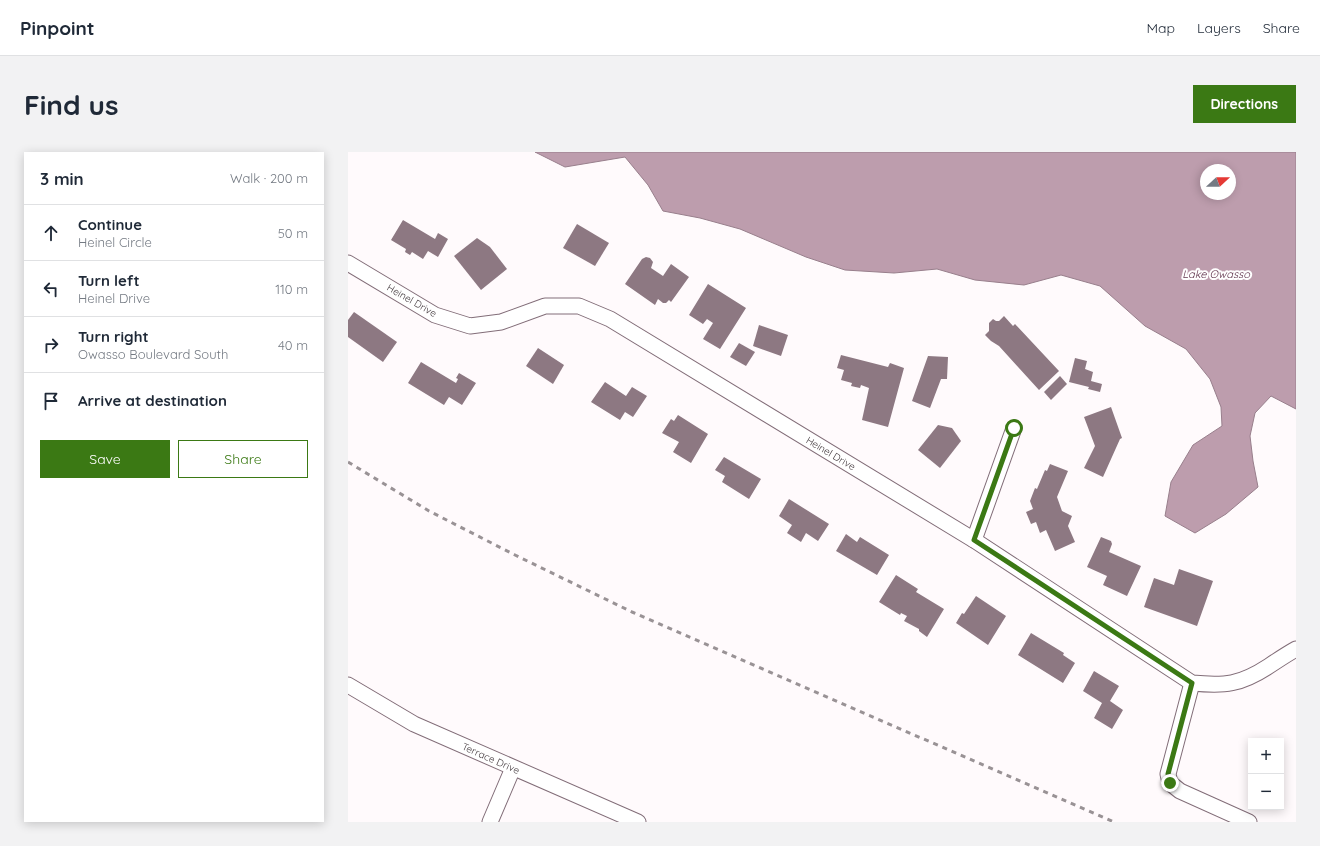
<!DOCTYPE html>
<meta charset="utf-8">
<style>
body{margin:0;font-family:Quicksand,sans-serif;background:#f2f2f3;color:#1f2937}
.controls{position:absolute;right:12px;bottom:12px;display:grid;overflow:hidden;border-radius:0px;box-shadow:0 2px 10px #0003}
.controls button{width:36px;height:36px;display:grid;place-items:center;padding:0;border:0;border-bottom:1px solid #e0e1e3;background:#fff;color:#1f2937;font:20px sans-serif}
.compass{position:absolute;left:852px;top:12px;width:36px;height:36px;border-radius:50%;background:#fff;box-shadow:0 2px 10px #0003;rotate:69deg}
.stop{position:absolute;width:12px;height:12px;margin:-9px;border:3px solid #3b7914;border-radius:50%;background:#fff}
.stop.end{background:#3b7914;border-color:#fff;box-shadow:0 1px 4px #0008}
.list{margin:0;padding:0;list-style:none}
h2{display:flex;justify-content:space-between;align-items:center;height:52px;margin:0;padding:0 16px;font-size:17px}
h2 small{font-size:13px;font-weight:400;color:#747a83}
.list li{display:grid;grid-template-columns:26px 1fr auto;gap:12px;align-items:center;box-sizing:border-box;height:56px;padding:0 16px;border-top:1px solid #e0e1e3}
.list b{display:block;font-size:15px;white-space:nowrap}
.list p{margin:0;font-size:13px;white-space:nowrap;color:#747a83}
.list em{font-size:13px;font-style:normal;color:#747a83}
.actions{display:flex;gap:8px;padding:12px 16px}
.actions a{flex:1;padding:9px 0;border:1px solid #3b7914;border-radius:0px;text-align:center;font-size:14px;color:#3b7914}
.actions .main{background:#3b7914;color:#fff}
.icon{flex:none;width:22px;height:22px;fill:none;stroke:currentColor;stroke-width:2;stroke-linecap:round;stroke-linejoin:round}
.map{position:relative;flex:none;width:948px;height:670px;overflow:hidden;border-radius:0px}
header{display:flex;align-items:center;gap:24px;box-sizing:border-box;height:56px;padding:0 20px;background:#fff;border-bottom:1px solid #e0e1e3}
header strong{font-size:19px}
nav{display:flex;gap:22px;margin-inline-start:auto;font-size:14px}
.intro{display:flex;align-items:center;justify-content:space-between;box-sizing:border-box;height:96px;padding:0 24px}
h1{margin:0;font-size:28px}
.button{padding:10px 18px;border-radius:0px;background:#3b7914;color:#fff;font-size:14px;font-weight:700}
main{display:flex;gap:24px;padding:0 24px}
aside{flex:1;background:#fff;border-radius:0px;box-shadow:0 2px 10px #0003}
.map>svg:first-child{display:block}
.water{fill:#bd9dad;stroke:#987f8c;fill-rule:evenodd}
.building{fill:#8d7882}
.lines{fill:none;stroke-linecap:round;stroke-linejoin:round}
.street-casing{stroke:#826d78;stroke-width:17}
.street{stroke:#fff;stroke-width:15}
.rail{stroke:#999295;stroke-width:3;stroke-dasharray:5 5;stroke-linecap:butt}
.route{stroke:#3b7914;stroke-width:5}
.labels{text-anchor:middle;stroke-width:4;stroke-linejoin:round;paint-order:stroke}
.street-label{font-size:10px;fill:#433a3e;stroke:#fff}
.water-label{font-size:11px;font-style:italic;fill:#61344d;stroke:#fff}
</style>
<header>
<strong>Pinpoint</strong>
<nav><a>Map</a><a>Layers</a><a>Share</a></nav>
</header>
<div class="intro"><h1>Find us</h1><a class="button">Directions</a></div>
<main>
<aside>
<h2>3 min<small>Walk · 200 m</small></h2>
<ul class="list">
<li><svg class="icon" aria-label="ahead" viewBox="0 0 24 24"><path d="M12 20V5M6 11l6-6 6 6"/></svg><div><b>Continue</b><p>Heinel Circle</p></div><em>50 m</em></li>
<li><svg class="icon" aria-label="left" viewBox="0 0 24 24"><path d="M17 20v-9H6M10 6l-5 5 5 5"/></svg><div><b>Turn left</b><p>Heinel Drive</p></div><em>110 m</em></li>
<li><svg class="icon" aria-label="right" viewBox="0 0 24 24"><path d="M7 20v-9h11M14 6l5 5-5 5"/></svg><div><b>Turn right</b><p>Owasso Boulevard South</p></div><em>40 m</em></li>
<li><svg class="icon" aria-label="arrive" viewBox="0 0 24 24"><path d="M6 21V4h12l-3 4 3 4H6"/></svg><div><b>Arrive at destination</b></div></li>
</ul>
<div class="actions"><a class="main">Save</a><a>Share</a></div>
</aside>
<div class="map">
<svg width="948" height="670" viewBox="0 0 948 670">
<rect width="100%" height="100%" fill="#fffafc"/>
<path class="water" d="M187 0H948V257L923 244 907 261 902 284 905 309 910 335 878 362 847 381 817 364 823 330 845 293 874 274 873 255 862 227 838 197 797 174 752 134 713 123 676 133 627 128 589 117 546 121 497 118 458 105 392 77 352 66 315 59 300 33 277 5 217 15ZM858 18H882V42H858Z"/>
<g class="building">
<polygon points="55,68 87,87 90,81 100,87 90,105 80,99 75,107 64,100 62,103 57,100 58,97 43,88"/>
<polygon points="229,72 261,91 247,114 215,96"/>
<polygon points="129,86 142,95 159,117 133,138 106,104"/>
<polygon points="298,105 302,106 305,110 303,116 315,124 323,112 341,125 323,150 321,148 318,151 315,151 310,147 307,153 277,132 294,107"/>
<polygon points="360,132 398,156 372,197 355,187 365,171 359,167 355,172 341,163"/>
<polygon points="6,160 49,190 35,210 0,185 0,168"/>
<polygon points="656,164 665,174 667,172 711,219 691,238 651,194 643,189 637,183 641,179 641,171 645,167 648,169 651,169"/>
<polygon points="411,173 440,183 433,204 405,194"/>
<polygon points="391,191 407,200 398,214 382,205"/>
<polygon points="190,196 216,213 205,232 178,214"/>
<polygon points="493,203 540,215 542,211 556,216 540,275 514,268 521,236 513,233 512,236 503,234 504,231 493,228 496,218 489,216"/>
<polygon points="580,204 600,205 599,227 593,227 582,256 564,249"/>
<polygon points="727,206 739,209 737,217 745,220 743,229 754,232 752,240 740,237 741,235 721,230"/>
<polygon points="73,210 108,231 110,227 108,226 111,221 128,231 114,253 101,245 96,253 60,231"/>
<polygon points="712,224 719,232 703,248 696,240"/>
<polygon points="257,230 278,244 284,235 299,244 285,265 277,260 272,268 243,250"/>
<polygon points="763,255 774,286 772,287 755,325 736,316 747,294 736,265"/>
<polygon points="330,263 360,282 343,311 325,300 331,290 314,281 323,267 326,269"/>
<polygon points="590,273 604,276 613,289 592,316 570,298"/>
<polygon points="376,305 413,327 401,347 374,330 377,324 367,318"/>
<polygon points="702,312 720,319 709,345 714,359 724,364 720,374 727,390 707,399 698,378 692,381 688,370 683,372 678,360 685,357 682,349 687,336 689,337 697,318 699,319"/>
<polygon points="441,347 481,372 470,389 458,381 453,390 439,381 444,373 431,364"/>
<polygon points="498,382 509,390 512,385 541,403 529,423 488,399"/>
<polygon points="753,385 763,389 764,392 761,400 793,414 779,444 755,433 759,424 739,415"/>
<polygon points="831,417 865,429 849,474 796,455 806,426 826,433"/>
<polygon points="548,423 570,437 568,440 596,457 579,485 571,479 571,477 556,469 559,464 553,461 552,463 531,450"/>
<polygon points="628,444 658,464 640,493 608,471 614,461 616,462"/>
<polygon points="683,481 716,501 715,503 727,511 715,531 670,503"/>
<polygon points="746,519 771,534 762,549 775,558 764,577 746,566 754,551 735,539"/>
</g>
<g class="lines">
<defs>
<g id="street">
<path d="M0 111 87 163 122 174 153 170 197 154H231L262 167 626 388 844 531C877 534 892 533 921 514 930 508 939 502 948 497"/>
<polyline points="626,388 666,276"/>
<polyline points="844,531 820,622 822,631 832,639 901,670"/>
<polyline points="0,533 66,572 290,670"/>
<polyline points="142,670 165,616"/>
</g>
</defs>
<use href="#street" class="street-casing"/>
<use href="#street" class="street"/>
<polyline class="rail" points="0,310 81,359 167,403 284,460 766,670"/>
</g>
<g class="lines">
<polyline class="route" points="666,276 626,388 844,531 820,622 822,631"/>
</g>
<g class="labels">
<g class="street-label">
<text transform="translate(64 148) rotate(30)" y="4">Heinel Drive</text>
<text transform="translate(483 301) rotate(31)" y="4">Heinel Drive</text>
<text transform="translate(143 606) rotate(24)" y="4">Terrace Drive</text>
</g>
<g class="water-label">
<text x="868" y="126">Lake Owasso</text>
</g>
</g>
</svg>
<div class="controls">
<button>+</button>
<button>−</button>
</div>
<svg class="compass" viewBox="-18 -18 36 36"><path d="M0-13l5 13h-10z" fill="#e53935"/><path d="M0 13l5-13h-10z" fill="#747a83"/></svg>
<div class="stop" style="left:666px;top:276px"></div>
<div class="stop end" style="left:822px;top:631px"></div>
</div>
</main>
